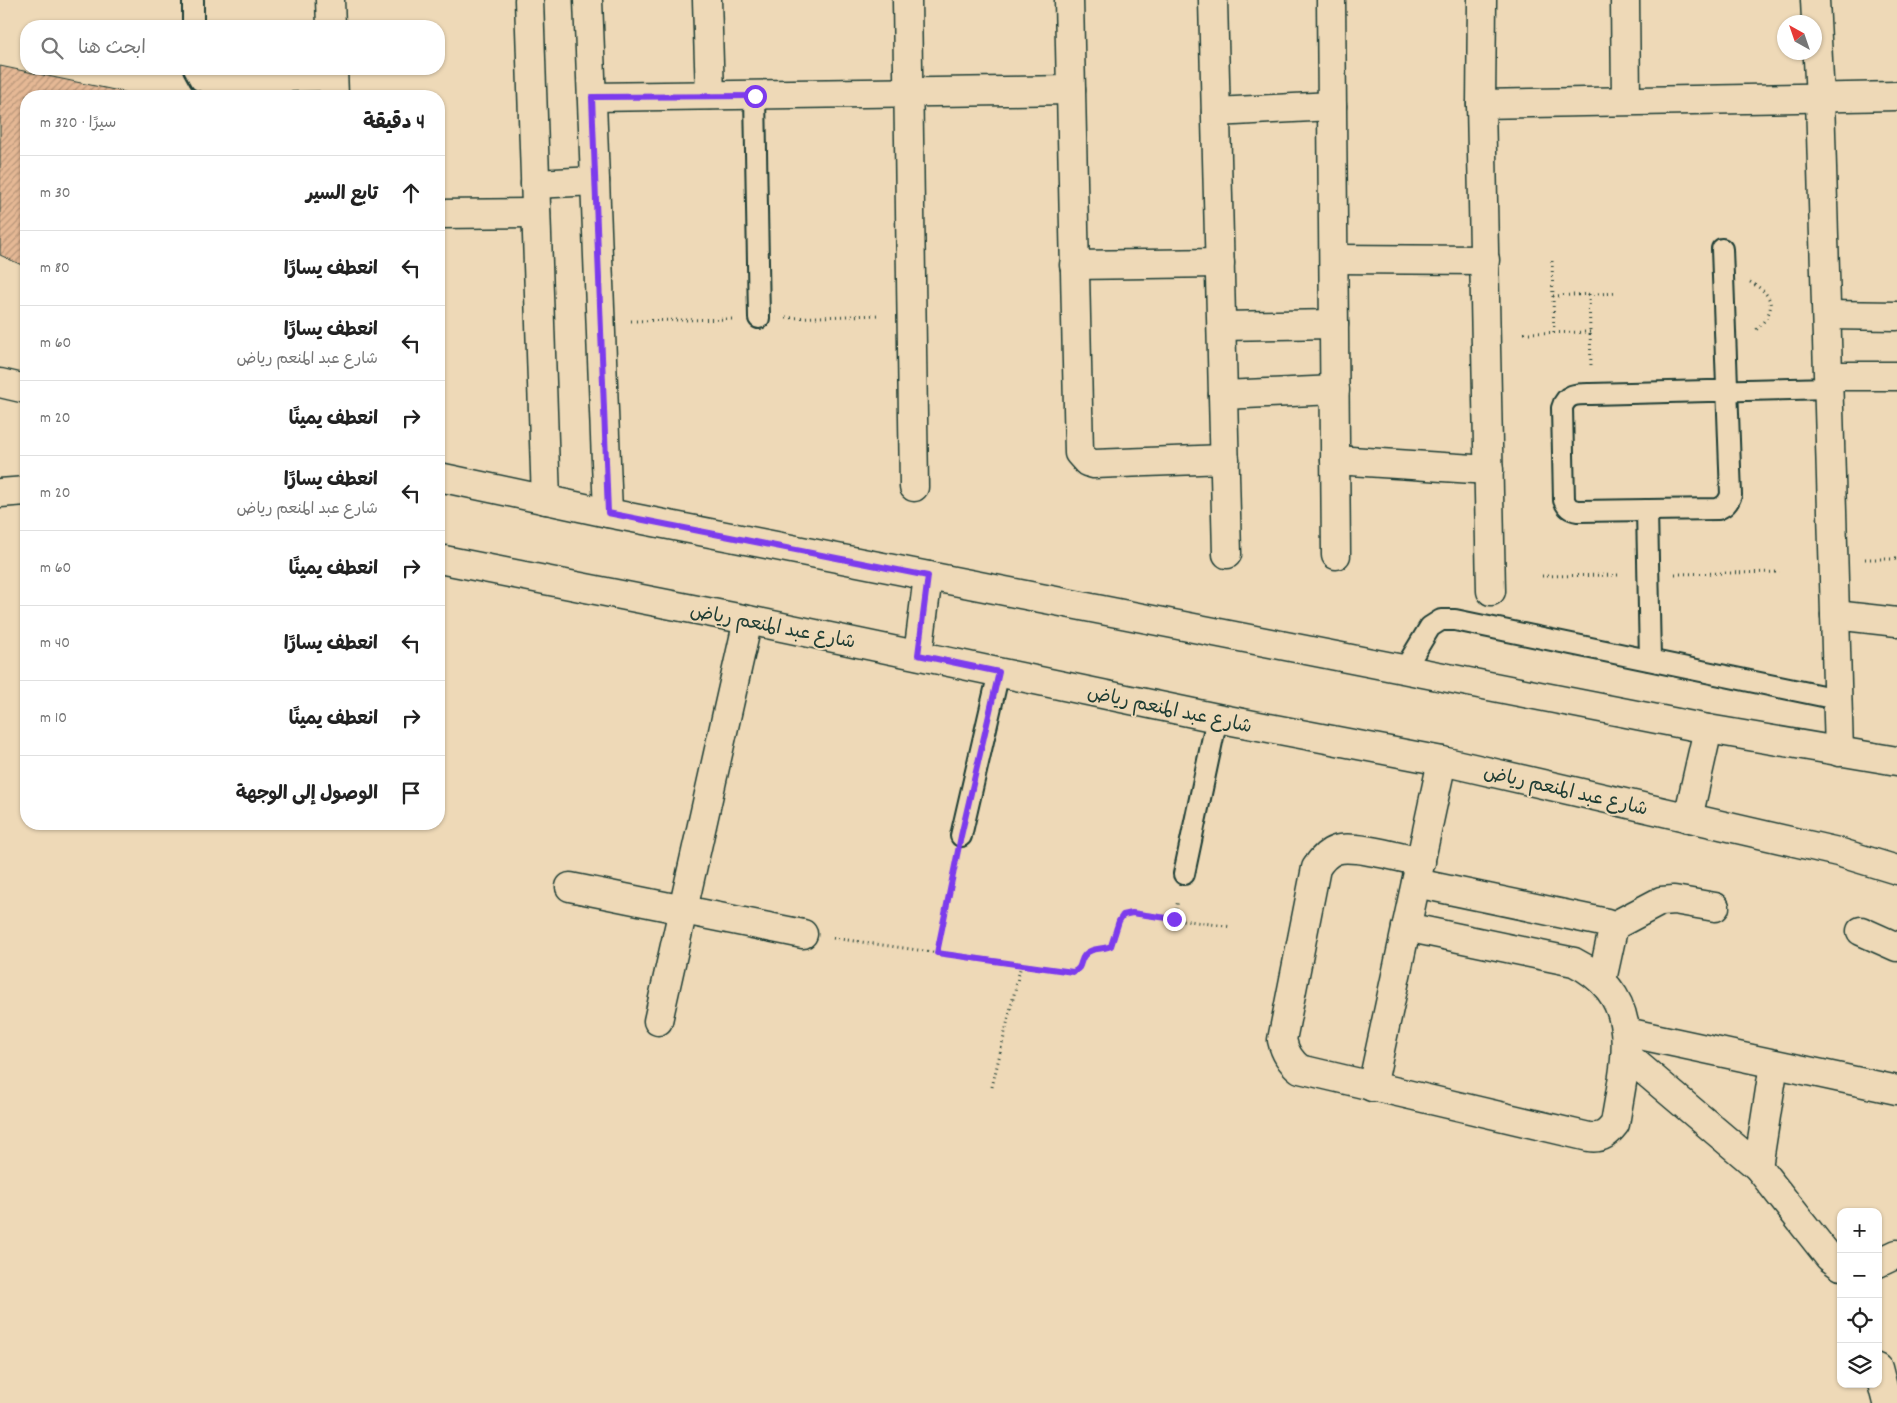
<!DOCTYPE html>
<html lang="ar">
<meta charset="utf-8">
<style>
body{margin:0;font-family:Dekko,"Playpen Sans Arabic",sans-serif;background:#f2f2f2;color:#222;direction:rtl}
.controls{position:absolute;right:15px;bottom:15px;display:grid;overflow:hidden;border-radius:10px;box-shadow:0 1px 4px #0004}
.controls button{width:45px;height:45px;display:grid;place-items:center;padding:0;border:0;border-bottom:1px solid #e0e0e0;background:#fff;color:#222;font:25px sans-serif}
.compass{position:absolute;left:1777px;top:15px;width:45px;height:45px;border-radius:50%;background:#fff;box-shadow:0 1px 4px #0004;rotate:320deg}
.stop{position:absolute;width:15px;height:15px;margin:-11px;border:4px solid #7c3aed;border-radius:50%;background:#fff}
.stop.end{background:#7c3aed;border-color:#fff;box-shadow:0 1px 5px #0008}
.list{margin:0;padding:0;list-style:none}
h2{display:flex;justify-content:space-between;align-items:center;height:65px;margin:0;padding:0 20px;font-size:21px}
h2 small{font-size:16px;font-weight:400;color:#767676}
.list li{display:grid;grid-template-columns:32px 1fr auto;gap:15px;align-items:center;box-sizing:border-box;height:75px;padding:0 20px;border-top:1px solid #e0e0e0}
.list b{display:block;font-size:19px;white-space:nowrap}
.list p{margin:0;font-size:16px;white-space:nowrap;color:#767676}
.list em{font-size:16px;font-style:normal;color:#767676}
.icon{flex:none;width:28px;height:28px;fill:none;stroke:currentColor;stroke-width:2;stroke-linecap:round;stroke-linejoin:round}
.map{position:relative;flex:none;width:1897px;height:1403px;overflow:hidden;direction:ltr}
.search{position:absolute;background:#fff;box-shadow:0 1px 4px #0004;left:20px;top:20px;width:425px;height:55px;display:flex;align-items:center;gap:12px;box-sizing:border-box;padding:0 18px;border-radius:20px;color:#767676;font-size:19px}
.panel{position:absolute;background:#fff;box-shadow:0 1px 4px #0004;left:20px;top:90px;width:425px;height:740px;border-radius:20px;direction:rtl}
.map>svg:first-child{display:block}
.building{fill:url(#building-hatch);stroke:#1f3d34}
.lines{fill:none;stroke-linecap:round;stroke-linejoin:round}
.lane-casing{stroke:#1f3d34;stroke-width:24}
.street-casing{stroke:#1f3d34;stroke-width:31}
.primary-casing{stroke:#1f3d34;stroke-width:31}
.path{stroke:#1f3d34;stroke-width:3;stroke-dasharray:1 4;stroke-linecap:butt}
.lane{stroke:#eed9b7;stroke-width:20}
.street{stroke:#eed9b7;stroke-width:28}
.primary{stroke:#eed9b7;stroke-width:28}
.route{stroke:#7c3aed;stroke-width:6}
.labels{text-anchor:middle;stroke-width:4;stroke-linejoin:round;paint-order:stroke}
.street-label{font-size:19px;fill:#1f3d34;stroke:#eed9b7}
</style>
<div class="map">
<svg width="1897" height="1403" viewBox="0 0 1897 1403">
<defs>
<pattern id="building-hatch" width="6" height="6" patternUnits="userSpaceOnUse" patternTransform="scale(1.25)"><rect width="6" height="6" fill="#e5b895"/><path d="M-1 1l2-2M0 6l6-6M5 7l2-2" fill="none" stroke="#b9977a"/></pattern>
</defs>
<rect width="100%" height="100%" fill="#eed9b7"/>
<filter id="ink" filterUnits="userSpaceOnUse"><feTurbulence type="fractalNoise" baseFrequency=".02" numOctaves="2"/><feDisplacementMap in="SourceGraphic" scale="10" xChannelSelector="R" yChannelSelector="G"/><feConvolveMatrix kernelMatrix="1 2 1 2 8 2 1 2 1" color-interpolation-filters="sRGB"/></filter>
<g filter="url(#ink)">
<polygon class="building" points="0,66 143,96 26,96 26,267 0,255"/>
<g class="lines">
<defs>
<g id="lane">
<polyline points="193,0 193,26"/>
<polyline points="194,69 200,80 211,83 334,80"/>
<polyline points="755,96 759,318"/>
<path d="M1722 249 1731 495C1728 503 1725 506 1718 509L1578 511C1570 510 1567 507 1564 500L1562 408C1566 393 1578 394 1591 394 1671 392 1750 390 1829 388"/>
<polyline points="1647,510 1650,660"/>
<polyline points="1404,670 1430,627 1441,620 1455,620 1837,699"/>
<polyline points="961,836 999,672"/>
<polyline points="1184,874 1217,718"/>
</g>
<g id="street">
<polyline points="330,0 331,26"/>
<polyline points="529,0 546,500"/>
<polyline points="588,0 608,513"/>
<polyline points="707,0 710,95"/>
<polyline points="907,0 914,487"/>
<polyline points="1069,0 1079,453 1087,462 1094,464 1225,459"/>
<polyline points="1213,0 1227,554"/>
<polyline points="1331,0 1336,555"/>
<polyline points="1482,0 1481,104 1491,591"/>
<polyline points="1625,0 1626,100"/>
<polyline points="1815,0 1820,99 1839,752"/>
<polyline points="333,69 334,96"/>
<polyline points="592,97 1071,90"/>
<polyline points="1481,104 1897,96"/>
<polyline points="1216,112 1332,106"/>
<polyline points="535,184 595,181"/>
<polyline points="439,214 536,213"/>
<polyline points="1334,259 1485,260"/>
<polyline points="1074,265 1220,263"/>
<polyline points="1827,315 1897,316"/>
<polyline points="1222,326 1334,324"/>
<polyline points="1829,376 1897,376"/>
<polyline points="1223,395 1335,390"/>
<polyline points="1335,460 1489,470"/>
<polyline points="1835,615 1897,622"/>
<polyline points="1416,883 1607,923 1610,928 1612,934 1602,980"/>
<polyline points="570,887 803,934"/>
<path d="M1406 927 1574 962C1646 998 1625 1060 1615 1124 1608 1133 1602 1139 1589 1137L1300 1069C1290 1061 1285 1053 1282 1040L1316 868C1321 860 1327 853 1336 850 1353 844 1401 858 1421 862"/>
<polyline points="1610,928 1661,901 1674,900 1715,907"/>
<polyline points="1861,931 1897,947"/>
<polyline points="658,1021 748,620"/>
<polyline points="1626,1032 1897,1090"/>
<polyline points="1626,1055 1758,1167 1829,1257 1841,1266"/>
<polyline points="1372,1087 1442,761"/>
<polyline points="1758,1167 1774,1064"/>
<polyline points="1878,1263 1897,1254"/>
<polyline points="1878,1368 1887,1403"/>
</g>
<g id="primary">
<polyline points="0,383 26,389"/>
<polyline points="439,477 608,513 1708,729 1897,761"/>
<polyline points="0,493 26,491"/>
<polyline points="439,559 748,620 1217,718 1442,761 1838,852 1897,870"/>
<polyline points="918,655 928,576"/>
<polyline points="1688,818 1708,729"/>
</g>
</defs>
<use href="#lane" class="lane-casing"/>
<use href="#street" class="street-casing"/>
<use href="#primary" class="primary-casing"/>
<g class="path">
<polyline points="1552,261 1554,333"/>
<path d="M1750 282C1778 297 1775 312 1754 332"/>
<polyline points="1589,294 1591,366"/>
<polyline points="1553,296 1617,293"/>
<polyline points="786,318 880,315"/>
<polyline points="631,321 732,319"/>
<polyline points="1524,333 1590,332"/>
<polyline points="1865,559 1897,559"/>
<polyline points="1675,574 1780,572"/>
<polyline points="1542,576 1621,575"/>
<polyline points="1174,919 1178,900"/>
<path d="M833 938 1073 972C1082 969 1079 962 1084 956 1090 948 1102 950 1111 946 1118 931 1113 917 1132 913L1232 927"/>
<polyline points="937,953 956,863"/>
<polyline points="992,1087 1021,965"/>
</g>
<use href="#lane" class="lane"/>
<use href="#street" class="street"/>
<use href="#primary" class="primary"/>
</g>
</g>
<g class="lines" filter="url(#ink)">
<path class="route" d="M755 96 592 97 608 513 928 576 918 655 999 672 961 836 937 953 1073 972C1083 968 1079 962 1084 956 1090 947 1102 950 1111 946L1119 921 1123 915 1132 913 1174 919"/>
</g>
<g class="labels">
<g class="street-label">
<text transform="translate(773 625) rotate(11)" y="7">شارع عبد المنعم رياض</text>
<text transform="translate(1170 708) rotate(12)" y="7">شارع عبد المنعم رياض</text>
<text transform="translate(1566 789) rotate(13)" y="7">شارع عبد المنعم رياض</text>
</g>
</g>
</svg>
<div class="controls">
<button>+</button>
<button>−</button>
<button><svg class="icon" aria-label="locate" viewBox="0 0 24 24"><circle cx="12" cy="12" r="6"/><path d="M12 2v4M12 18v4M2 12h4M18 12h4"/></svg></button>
<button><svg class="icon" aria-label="layers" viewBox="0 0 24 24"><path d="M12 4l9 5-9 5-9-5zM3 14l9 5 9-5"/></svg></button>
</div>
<svg class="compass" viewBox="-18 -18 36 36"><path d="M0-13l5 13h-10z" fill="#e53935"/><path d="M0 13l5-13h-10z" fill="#767676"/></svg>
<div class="stop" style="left:755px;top:96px"></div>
<div class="stop end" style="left:1174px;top:919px"></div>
<div class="search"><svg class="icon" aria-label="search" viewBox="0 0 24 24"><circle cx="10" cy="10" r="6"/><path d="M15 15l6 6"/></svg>ابحث هنا</div>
<section class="panel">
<h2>4 دقيقة<small>سيرًا · 320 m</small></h2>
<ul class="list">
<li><svg class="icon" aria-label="ahead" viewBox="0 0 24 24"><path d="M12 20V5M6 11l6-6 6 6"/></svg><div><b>تابع السير</b></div><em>30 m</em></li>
<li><svg class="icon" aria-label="left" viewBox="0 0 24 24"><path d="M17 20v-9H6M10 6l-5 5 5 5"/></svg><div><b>انعطف يسارًا</b></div><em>80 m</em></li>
<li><svg class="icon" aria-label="left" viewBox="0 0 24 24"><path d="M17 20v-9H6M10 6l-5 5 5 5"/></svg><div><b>انعطف يسارًا</b><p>شارع عبد المنعم رياض</p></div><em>60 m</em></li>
<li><svg class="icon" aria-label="right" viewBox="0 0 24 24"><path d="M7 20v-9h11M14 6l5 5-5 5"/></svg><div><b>انعطف يمينًا</b></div><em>20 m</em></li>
<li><svg class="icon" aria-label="left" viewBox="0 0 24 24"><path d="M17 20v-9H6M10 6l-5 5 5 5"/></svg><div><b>انعطف يسارًا</b><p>شارع عبد المنعم رياض</p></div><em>20 m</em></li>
<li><svg class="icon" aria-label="right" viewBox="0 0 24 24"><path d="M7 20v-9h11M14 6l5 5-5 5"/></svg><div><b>انعطف يمينًا</b></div><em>60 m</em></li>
<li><svg class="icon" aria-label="left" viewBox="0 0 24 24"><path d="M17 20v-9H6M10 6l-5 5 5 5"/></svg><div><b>انعطف يسارًا</b></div><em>40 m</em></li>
<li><svg class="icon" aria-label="right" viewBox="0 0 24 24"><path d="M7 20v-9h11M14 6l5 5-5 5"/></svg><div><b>انعطف يمينًا</b></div><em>10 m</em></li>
<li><svg class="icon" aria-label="arrive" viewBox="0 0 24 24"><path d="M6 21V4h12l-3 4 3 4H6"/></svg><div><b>الوصول إلى الوجهة</b></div></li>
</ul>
</section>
</div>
